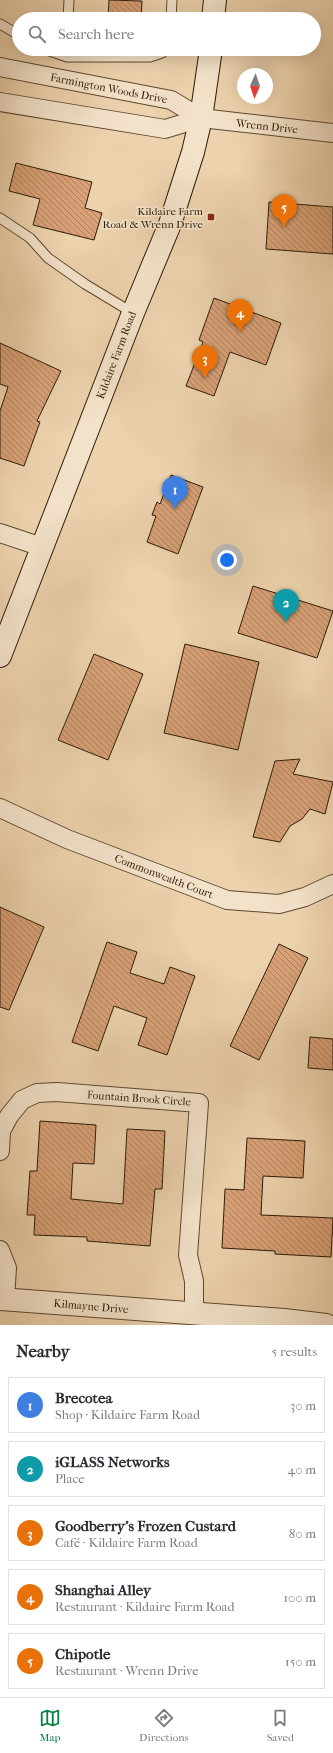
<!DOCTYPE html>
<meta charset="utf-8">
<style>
body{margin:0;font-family:"IM FELL French Canon",serif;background:#f2f2f3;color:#2b2b33}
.compass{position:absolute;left:237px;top:68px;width:36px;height:36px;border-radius:50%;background:#fff;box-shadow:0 4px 16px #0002;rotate:183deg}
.you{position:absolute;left:227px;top:560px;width:14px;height:14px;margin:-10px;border:3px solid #fff;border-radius:50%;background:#1a73e8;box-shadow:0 0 0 6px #1a73e833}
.badge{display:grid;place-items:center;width:26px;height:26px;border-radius:50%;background:#0b8043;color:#fff;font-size:13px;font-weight:700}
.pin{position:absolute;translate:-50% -33px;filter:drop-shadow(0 1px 2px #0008)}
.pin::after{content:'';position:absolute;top:21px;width:14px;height:12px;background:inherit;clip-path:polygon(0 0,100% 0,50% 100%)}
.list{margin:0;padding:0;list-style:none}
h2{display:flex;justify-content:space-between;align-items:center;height:52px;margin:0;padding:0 16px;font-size:17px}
h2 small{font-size:13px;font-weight:400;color:#7c7c81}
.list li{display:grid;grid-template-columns:26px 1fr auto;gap:12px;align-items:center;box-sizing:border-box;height:56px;margin:0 8px 8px;padding:0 8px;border:1px solid #e1e1e2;border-radius:0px}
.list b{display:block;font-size:15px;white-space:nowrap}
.list p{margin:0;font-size:13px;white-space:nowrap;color:#7c7c81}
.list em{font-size:13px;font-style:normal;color:#7c7c81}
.icon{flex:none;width:22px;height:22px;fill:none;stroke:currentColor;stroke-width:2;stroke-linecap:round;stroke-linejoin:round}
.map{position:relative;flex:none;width:333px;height:1325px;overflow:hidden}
.search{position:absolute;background:#fff;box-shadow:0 4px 16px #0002;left:12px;right:12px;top:12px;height:44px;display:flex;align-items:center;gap:10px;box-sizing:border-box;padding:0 14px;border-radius:22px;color:#7c7c81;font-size:15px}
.sheet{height:372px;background:#fff}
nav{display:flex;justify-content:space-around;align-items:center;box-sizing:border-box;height:56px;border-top:1px solid #e1e1e2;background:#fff;font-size:11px;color:#7c7c81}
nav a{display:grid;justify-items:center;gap:2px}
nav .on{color:#0b8043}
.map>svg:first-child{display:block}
.building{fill:url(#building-back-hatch);stroke:#2d1c06}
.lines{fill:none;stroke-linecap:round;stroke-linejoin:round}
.service-casing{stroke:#5d4a30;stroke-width:11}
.minor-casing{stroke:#5d4a30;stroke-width:20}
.tertiary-casing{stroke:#5d4a30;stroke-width:24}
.secondary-casing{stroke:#2d1c06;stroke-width:24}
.service{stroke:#f3e2ca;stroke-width:9}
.minor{stroke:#f3e2ca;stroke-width:18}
.tertiary{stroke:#f3e2ca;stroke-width:22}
.secondary{stroke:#f3e2ca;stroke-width:22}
.poi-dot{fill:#8f2418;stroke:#f3e2ca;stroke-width:1.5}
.labels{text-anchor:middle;stroke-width:3;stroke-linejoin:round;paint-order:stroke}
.street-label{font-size:11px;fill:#2d1c06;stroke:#f3e2ca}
.poi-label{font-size:11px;fill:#2d1c06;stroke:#f3e2ca;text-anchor:end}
</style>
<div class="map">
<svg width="333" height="1325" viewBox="0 0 333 1325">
<defs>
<pattern id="building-back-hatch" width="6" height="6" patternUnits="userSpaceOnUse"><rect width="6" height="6" fill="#d8a177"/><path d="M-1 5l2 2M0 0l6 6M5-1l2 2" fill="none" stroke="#b08260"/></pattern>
</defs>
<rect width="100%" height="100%" fill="#ecd2ad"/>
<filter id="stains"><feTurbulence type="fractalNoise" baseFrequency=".005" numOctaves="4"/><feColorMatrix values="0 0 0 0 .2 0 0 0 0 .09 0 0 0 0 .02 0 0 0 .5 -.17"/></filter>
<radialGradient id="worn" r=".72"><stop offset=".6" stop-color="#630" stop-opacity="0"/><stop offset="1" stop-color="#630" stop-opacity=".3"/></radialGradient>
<g class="building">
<polygon points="109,0 142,1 141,19 108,19"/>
<polygon points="16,163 92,182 85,208 102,213 94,240 33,225 40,199 9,191"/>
<polygon points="269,202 333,207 333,254 266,249"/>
<polygon points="214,298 281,323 266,365 230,352 214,396 186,386 203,342 199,340"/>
<polygon points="0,343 61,371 37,421 40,422 24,466 0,458 0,411 8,387 0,384"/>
<polygon points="171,475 203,487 178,554 147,542 156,516 152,515 157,502 160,504"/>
<polygon points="253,586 333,611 317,658 238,633"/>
<polygon points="185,644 259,662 238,750 164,733"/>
<polygon points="94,654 143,674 108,760 58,740"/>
<polygon points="300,759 293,774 333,782 325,814 310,809 302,819 290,826 280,842 253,837 275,761"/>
<polygon points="0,907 44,927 9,1010 0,1007"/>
<polygon points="107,942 137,952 130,973 164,984 170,967 195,976 167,1055 138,1045 147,1018 114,1006 98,1051 72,1042"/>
<polygon points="279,944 308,958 259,1060 230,1046"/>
<polygon points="310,1037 333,1039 333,1070 308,1068"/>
<polygon points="40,1121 96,1125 94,1164 73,1163 71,1199 123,1204 127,1129 165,1131 162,1189 155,1189 150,1246 87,1241 87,1237 34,1235 35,1215 27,1215 30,1171 37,1171"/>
<polygon points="247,1138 305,1141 303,1178 263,1176 261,1215 333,1218 331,1257 275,1254 275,1251 222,1248 225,1189 244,1190"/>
</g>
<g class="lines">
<defs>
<g id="service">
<polyline points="68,19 69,0"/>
<polyline points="171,19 172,0"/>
<polyline points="0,24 19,35"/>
<polyline points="44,49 67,57 150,57 162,53 166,49"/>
<polyline points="0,218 30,238 48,258 85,284 133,313"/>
</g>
<g id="minor">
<polyline points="0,67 171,100 201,118 333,133"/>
<polyline points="0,102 165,129 201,118"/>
<polyline points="0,533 42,547"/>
<polyline points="0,808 67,839 227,900 279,904 305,897 333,884"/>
<polyline points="0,1151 1,1131 9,1116 22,1100 37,1093 57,1092 199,1103 188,1255 194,1281 194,1315"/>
<polyline points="0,1250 7,1268 5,1299"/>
</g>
<polyline id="tertiary" points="0,1299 284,1320 326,1325"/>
<g id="secondary">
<polyline points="213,19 215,0"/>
<polyline points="0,656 133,313 170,224 193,152 201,118 211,49"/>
</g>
</defs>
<use href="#service" class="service-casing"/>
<use href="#minor" class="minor-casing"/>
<use href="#tertiary" class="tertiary-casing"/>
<use href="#secondary" class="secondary-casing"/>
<use href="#service" class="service"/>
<use href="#minor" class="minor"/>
<use href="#tertiary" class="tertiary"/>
<use href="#secondary" class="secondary"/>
</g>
<rect class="poi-dot" x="207" y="213" width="8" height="8" rx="2"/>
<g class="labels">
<g class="street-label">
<text transform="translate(109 88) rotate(11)" y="4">Farmington Woods Drive</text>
<text transform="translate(267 126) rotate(6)" y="4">Wrenn Drive</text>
<text transform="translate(116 355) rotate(-69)" y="4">Kildaire Farm Road</text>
<text transform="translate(164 876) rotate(21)" y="4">Commonwealth Court</text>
<text transform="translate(139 1098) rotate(4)" y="4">Fountain Brook Circle</text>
<text transform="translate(91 1306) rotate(5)" y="4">Kilmayne Drive</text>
</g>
<g class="poi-label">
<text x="203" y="215">Kildaire Farm<tspan x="203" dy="13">Road &amp; Wrenn Drive</tspan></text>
</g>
</g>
<rect width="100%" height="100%" filter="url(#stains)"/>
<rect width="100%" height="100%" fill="url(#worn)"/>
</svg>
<svg class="compass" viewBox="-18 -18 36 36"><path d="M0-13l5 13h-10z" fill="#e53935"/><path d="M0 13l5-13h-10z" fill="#7c7c81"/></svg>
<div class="you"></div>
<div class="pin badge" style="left:175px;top:509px;background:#3f7fe0">1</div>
<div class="pin badge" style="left:286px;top:622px;background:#0f9aa8">2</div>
<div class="pin badge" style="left:205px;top:378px;background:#e8710a">3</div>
<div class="pin badge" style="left:240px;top:332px;background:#e8710a">4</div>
<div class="pin badge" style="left:284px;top:227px;background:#e8710a">5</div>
<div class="search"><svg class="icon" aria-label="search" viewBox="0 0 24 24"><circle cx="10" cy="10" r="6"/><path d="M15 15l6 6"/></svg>Search here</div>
</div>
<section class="sheet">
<h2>Nearby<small>5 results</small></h2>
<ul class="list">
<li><span class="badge" style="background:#3f7fe0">1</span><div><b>Brecotea</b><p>Shop · Kildaire Farm Road</p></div><em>30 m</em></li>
<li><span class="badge" style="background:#0f9aa8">2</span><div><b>iGLASS Networks</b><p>Place</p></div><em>40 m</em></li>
<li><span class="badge" style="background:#e8710a">3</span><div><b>Goodberry's Frozen Custard</b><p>Café · Kildaire Farm Road</p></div><em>80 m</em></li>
<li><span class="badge" style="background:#e8710a">4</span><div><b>Shanghai Alley</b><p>Restaurant · Kildaire Farm Road</p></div><em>100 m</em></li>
<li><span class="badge" style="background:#e8710a">5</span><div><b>Chipotle</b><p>Restaurant · Wrenn Drive</p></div><em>150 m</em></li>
</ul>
</section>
<nav>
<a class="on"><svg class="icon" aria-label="map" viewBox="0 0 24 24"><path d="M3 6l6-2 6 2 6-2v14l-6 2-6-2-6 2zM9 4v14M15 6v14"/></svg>Map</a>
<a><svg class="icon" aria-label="directions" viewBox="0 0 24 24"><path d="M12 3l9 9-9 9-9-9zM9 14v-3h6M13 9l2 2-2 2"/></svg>Directions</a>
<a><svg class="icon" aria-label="saved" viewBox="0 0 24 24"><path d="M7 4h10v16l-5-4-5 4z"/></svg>Saved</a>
</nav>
